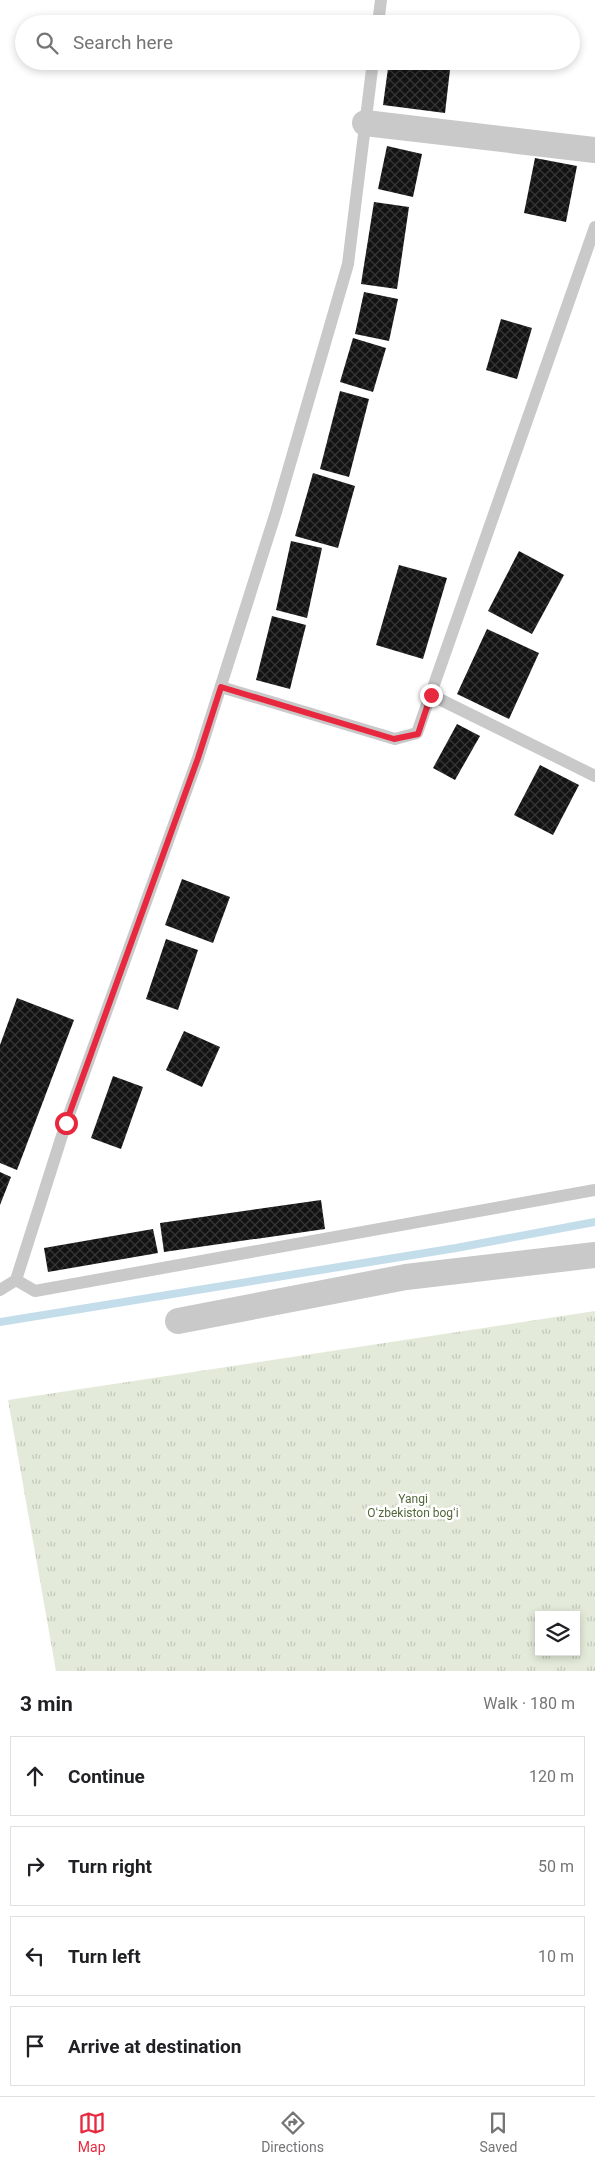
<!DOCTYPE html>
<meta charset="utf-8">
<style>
body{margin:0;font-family:Roboto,sans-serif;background:#f6f6f6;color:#202124}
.controls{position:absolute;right:15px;bottom:15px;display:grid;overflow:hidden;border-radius:0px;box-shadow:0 2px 8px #0003}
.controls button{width:45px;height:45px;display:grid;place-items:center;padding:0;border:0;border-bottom:1px solid #e0e0e0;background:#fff;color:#202124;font:25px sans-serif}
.stop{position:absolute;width:15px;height:15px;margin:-11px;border:4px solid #e8283e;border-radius:50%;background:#fff}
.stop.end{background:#e8283e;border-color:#fff;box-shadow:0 1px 5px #0008}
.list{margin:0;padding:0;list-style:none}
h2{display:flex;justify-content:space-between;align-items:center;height:65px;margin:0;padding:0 20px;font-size:21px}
h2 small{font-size:16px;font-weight:400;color:#757577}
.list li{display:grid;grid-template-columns:32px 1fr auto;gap:15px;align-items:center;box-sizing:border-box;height:80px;margin:0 10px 10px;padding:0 10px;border:1px solid #e0e0e0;border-radius:0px}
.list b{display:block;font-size:19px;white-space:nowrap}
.list em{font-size:16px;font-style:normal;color:#757577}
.icon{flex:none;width:28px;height:28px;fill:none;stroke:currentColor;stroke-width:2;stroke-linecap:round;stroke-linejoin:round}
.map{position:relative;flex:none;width:595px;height:1671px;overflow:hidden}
.search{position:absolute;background:#fff;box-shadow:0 2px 8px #0003;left:15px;right:15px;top:15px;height:55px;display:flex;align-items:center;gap:12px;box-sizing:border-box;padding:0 18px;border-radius:28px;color:#757577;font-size:19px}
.sheet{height:425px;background:#fff}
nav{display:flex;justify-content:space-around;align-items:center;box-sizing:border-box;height:70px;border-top:1px solid #e0e0e0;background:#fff;font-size:14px;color:#757577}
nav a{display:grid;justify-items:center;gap:2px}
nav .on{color:#e8283e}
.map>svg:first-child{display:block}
.grass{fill:url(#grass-tufts);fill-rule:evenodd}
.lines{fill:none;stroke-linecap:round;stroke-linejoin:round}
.stream{stroke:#c4ddeb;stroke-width:8}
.building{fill:url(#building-cross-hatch)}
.lane{stroke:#c9c9c9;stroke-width:12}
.street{stroke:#c9c9c9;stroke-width:26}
.route{stroke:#e8283e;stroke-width:6}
.labels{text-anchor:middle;stroke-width:5;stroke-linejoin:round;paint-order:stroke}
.park-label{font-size:12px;fill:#516839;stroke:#fff}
</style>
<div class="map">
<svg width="595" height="1671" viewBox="0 0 595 1671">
<defs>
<pattern id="grass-tufts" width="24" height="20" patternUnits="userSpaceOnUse" patternTransform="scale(1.25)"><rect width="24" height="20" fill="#e3ead9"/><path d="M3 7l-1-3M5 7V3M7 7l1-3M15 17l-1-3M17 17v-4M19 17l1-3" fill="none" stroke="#c3c9ba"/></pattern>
<pattern id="building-cross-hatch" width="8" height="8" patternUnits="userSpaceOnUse" patternTransform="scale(1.25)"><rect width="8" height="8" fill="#131313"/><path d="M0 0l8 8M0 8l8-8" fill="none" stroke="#363636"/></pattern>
</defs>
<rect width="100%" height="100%" fill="#fff"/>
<path class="grass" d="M595 1311V1671H56L8 1400ZM539 1615H576V1652H539Z"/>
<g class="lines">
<polyline class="stream" points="0,1322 456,1248 595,1222"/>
</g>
<g class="building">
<polygon points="389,61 451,61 445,113 383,105"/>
<polygon points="387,146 422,154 413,197 378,189"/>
<polygon points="535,158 577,166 566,222 524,213"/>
<polygon points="374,202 409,207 397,289 361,284"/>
<polygon points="364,292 398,299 389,341 355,334"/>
<polygon points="501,319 532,328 517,379 486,370"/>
<polygon points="353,338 386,348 373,392 340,382"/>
<polygon points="340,391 369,399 349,477 320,469"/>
<polygon points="313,473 355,486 338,548 295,536"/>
<polygon points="291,541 322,548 307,618 276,610"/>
<polygon points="519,551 564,575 532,634 488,611"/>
<polygon points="399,565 447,578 423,659 376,645"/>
<polygon points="272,616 306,625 290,689 256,680"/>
<polygon points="487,629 539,653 509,719 457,694"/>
<polygon points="457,724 480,736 455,780 433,768"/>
<polygon points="540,765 579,785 553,835 514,815"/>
<polygon points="182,879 230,897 213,943 165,925"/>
<polygon points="166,939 198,950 178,1010 146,999"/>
<polygon points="17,998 74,1020 17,1170 0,1163 0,1045"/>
<polygon points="184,1031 220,1047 202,1087 166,1070"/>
<polygon points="113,1076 143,1087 121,1149 91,1138"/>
<polygon points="0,1172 11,1177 0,1205"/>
<polygon points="321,1200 325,1229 164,1252 160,1223"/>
<polygon points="153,1229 158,1253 48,1272 44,1248"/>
</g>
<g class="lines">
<g class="lane">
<polyline points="378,24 381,0"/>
<polyline points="221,687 395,739 417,733 595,227"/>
<polyline points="431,695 595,776"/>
<polyline points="16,1280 35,1291 595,1190"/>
<polyline points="0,1290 16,1280 66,1123 198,758 276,512 348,264 373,61"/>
</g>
<g class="street">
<polyline points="365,123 595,150"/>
<polyline points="178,1321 406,1277 595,1255"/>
</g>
</g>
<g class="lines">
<polyline class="route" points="66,1123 198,758 221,687 394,739 418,734 431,695"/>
</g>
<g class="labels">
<g class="park-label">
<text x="413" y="1503">Yangi<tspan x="413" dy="14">Oʻzbekiston bogʻi</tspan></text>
</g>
</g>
</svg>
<div class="controls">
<button><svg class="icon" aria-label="layers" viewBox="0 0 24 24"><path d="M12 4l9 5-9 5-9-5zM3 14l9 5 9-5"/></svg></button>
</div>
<div class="stop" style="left:66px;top:1123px"></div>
<div class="stop end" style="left:431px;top:695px"></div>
<div class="search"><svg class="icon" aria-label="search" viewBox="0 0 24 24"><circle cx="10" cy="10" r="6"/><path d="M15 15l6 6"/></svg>Search here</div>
</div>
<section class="sheet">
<h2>3 min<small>Walk · 180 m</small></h2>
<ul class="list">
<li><svg class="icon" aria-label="ahead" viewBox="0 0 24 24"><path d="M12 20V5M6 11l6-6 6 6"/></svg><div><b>Continue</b></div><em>120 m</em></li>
<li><svg class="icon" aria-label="right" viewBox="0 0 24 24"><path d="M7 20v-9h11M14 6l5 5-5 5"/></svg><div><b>Turn right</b></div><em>50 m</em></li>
<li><svg class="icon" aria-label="left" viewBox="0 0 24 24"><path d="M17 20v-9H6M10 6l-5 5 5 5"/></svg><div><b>Turn left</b></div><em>10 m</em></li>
<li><svg class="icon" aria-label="arrive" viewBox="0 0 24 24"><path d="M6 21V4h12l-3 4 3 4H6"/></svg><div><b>Arrive at destination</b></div></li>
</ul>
</section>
<nav>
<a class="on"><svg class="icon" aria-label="map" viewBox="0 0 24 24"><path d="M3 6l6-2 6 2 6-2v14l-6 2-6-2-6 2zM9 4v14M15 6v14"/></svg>Map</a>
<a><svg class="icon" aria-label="directions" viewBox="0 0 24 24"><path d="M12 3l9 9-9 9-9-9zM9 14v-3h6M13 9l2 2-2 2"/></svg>Directions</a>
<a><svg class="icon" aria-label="saved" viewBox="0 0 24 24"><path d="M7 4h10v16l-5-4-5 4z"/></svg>Saved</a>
</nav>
